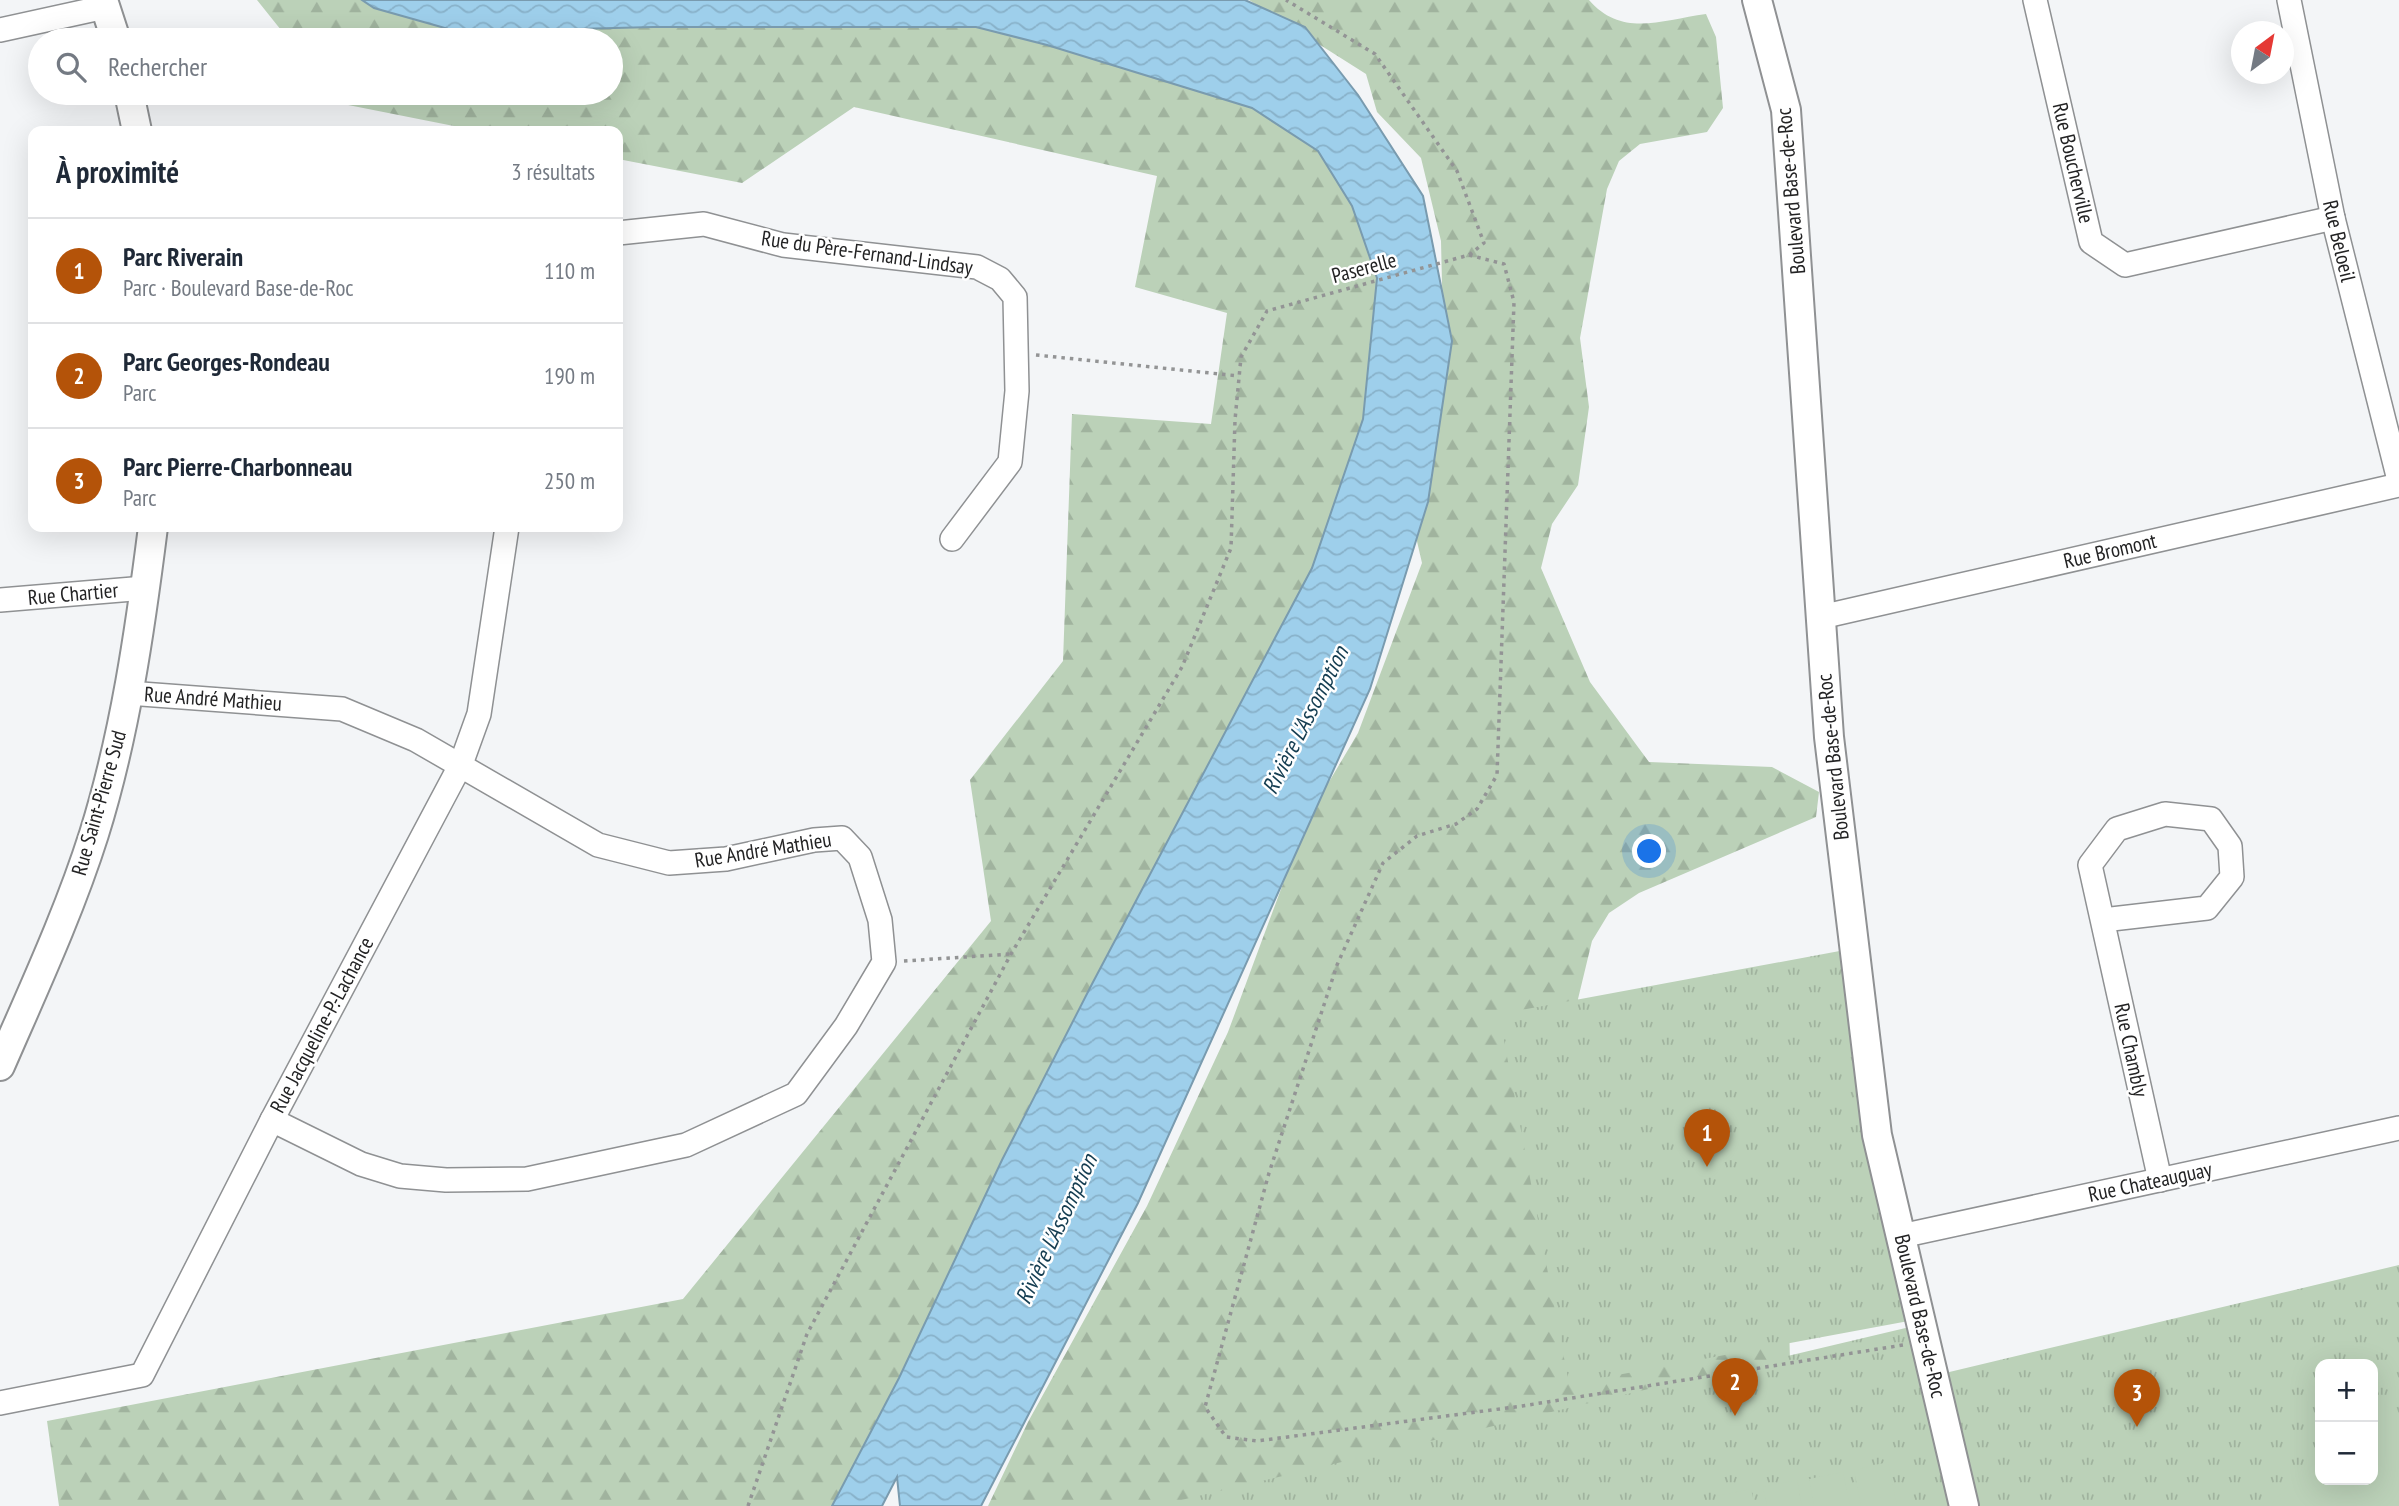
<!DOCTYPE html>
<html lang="fr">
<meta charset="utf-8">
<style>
body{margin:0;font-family:"PT Sans Narrow",sans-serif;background:#f2f2f3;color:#1f2937}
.controls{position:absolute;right:21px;bottom:21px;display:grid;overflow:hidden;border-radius:14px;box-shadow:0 7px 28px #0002}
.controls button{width:63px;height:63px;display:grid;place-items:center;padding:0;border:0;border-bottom:2px solid #e0e1e3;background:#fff;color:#1f2937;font:35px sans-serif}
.compass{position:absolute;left:2231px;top:21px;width:63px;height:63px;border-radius:50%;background:#fff;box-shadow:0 7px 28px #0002;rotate:32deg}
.you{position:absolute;left:1650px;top:852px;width:24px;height:24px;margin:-18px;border:5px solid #fff;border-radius:50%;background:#1a73e8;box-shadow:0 0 0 10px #1a73e833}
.badge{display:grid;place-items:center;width:46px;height:46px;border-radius:50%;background:#b45309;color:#fff;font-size:23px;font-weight:700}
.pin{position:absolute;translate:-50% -58px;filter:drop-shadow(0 2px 4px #0008)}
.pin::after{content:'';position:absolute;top:37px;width:24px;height:21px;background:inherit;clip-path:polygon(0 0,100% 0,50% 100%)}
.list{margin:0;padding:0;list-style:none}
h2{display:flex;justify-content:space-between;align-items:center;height:91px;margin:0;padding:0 28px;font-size:30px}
h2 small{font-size:23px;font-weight:400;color:#747a83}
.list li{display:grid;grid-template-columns:46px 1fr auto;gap:21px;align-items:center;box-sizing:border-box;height:105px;padding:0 28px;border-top:2px solid #e0e1e3}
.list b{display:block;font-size:26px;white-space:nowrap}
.list p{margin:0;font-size:23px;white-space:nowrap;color:#747a83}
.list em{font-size:23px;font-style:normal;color:#747a83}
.icon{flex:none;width:38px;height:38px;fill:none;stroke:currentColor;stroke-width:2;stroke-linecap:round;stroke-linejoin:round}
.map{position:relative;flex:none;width:2399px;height:1506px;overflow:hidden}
.search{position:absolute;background:#fff;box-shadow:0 7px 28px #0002;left:28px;top:28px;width:595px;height:77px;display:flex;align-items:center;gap:18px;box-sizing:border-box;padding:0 24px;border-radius:38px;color:#747a83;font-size:26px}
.panel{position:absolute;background:#fff;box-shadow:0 7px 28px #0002;left:28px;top:126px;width:595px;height:406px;border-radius:14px}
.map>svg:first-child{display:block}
.forest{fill:url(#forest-firs)}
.park{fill:url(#park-tufts);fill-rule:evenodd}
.pitch{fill:#bbd1b8}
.water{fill:url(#water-waves);stroke:#799baf;stroke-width:2}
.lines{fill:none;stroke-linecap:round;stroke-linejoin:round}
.minor-casing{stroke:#8f9193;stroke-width:26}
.tertiary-casing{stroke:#8f9193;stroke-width:32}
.path{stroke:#939495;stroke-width:3.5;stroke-dasharray:3.5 5;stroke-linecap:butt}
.minor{stroke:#fff;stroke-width:23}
.tertiary{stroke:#fff;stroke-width:28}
.labels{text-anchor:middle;stroke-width:5;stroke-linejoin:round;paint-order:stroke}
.street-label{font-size:21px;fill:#232324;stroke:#fff}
.water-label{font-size:23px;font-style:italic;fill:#143d51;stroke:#fff}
</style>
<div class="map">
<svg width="2399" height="1506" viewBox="0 0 2399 1506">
<defs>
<pattern id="forest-firs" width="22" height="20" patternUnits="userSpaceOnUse" patternTransform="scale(1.75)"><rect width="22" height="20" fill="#bbd1b8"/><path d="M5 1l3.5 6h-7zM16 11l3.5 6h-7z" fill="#a0b39e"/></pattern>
<pattern id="park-tufts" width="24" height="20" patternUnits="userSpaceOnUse" patternTransform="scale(1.75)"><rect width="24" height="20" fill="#bbd1b8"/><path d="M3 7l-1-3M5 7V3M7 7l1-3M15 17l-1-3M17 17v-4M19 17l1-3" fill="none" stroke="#a0b39e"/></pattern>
<pattern id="water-waves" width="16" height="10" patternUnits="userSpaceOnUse" patternTransform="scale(1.75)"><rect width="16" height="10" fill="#9ecfeb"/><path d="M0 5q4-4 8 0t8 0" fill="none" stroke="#88b1c9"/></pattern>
</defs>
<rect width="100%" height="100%" fill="#f3f5f7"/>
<g class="forest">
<polygon points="257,0 362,0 375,8 459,32 653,27 976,27 1047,45 1252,108 1318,151 1352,206 1377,278 1363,419 1312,568 1092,984 1002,1160 899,1378 832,1506 59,1506 47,1421 683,1299 991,921 970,780 1063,661 1072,414 1211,424 1227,313 1135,287 1157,176 854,107 742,183 618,159 618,131 479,131 338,103 329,93 611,93 611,40 289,40"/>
<path d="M1249 0H1589C1622 38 1661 20 1706 14L1716 37 1723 108 1707 132 1640 144 1619 161 1607 189 1580 338 1589 407 1578 485 1552 524 1541 568 1590 682 1649 762 1772 767 1819 792 1816 817 1639 893 1609 913 1592 941 1578 999 1669 1301 1789 1322 1790 1362 1364 1506H988L1028 1422 1147 1206 1228 1032 1307 819 1358 733 1422 563 1413 524 1444 369 1441 241 1421 158 1377 112 1366 74Z"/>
</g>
<g class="park">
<polygon points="1845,950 1914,1320 1569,1384 1499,1014"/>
<path d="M2399 1265V1506H1972L1941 1374ZM2320 1364H2373V1480H2320Z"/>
<polygon points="1914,1326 1957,1506 1156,1506"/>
</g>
<g class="pitch">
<polygon points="2373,1398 2399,1414 2399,1506 2270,1506 2320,1448 2320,1480 2373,1480"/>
<polygon points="1888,1462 1897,1506 1861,1506 1854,1470"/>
<polygon points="1843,1472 1850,1506 1814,1506 1809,1479"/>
<polygon points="1797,1480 1802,1506 1767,1506 1763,1487"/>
<polygon points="1751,1489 1755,1506 1719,1506 1717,1496"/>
</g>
<polygon class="water" points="362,0 1245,0 1305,27 1358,95 1423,196 1452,341 1428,502 1370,689 1138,1203 981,1506 900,1506 897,1477 882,1506 832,1506 899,1378 1002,1160 1092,984 1312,568 1363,419 1377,278 1352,206 1318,151 1252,108 1047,45 976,27 653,27 459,32 374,8"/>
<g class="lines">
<defs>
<g id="minor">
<polyline points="2035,0 2091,242 2125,265 2333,218"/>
<polyline points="2289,0 2333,218 2399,480"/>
<polyline points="0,30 105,7"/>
<polyline points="618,233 704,224 783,245 977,267 1000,279 1015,297 1017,391 1010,462 952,539"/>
<polyline points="0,600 145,588"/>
<polyline points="1821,617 2399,485"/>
<polyline points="128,693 342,709 416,740 598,845 669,863 726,859 814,840 842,838 860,857 880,920 884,962 846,1026 796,1094 686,1145 527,1179 446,1180 400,1176 361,1164 272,1120"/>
<polyline points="2103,920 2207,908 2232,877 2230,846 2211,819 2165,814 2117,829 2090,865 2160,1180"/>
<polyline points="1901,1236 2399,1128"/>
<polyline points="0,1403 142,1375 272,1120 461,764 479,714 507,527"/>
</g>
<g id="tertiary">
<polyline points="103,0 116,40"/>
<polyline points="1757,0 1786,110 1829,737 1877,1135 1964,1506"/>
<polyline points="129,93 137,131"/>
<path d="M0 1066C33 990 69 913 94 834 125 735 140 630 153 527"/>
</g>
</defs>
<use href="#minor" class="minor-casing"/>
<use href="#tertiary" class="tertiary-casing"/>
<g class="path">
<polyline points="1469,255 1504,264 1514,302 1497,775 1477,809 1456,824 1417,836 1383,863 1337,965 1269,1173 1205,1407 1226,1437 1257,1441 1522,1406 1903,1345"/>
<polyline points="1036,355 1239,376"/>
<polyline points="904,961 1011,954"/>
<polyline points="748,1506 807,1334 1011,954 1182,667 1231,548 1235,420 1241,357 1267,311 1469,255 1484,243 1457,171 1375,54 1286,0"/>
</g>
<use href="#minor" class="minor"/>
<use href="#tertiary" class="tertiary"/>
</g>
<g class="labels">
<g class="street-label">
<text transform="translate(2073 163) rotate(77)" y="7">Rue Boucherville</text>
<text transform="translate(1791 191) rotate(-95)" y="7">Boulevard Base-de-Roc</text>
<text transform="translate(2339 241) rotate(77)" y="7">Rue Beloeil</text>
<text transform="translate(867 253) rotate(8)" y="7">Rue du Père-Fernand-Lindsay</text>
<text transform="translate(1364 268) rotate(-15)" y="7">Paserelle</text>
<text transform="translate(2110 551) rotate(-13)" y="7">Rue Bromont</text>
<text transform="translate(73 594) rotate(-5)" y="7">Rue Chartier</text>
<text transform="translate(213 699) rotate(4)" y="7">Rue André Mathieu</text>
<text transform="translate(1833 757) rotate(-96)" y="7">Boulevard Base-de-Roc</text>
<text transform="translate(99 803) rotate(-74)" y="7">Rue Saint-Pierre Sud</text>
<text transform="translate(763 850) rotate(-9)" y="7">Rue André Mathieu</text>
<text transform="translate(322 1025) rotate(-62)" y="7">Rue Jacqueline-P.-Lachance</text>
<text transform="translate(2131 1050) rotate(78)" y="7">Rue Chambly</text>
<text transform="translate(2150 1182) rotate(-12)" y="7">Rue Chateauguay</text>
<text transform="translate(1920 1316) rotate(77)" y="7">Boulevard Base-de-Roc</text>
</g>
<g class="water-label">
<text transform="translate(1305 720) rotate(-63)" y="8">Rivière L'Assomption</text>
<text transform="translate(1056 1229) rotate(-65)" y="8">Rivière L'Assomption</text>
</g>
</g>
</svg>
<div class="controls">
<button>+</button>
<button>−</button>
</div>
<svg class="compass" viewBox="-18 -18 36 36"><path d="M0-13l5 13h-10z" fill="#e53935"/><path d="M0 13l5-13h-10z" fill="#747a83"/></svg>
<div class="you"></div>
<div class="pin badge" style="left:1707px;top:1167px">1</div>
<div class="pin badge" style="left:1735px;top:1416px">2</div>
<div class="pin badge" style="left:2137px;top:1427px">3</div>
<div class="search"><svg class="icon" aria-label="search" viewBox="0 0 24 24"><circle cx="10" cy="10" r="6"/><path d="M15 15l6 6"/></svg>Rechercher</div>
<section class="panel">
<h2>À proximité<small>3 résultats</small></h2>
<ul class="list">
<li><span class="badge">1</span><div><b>Parc Riverain</b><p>Parc · Boulevard Base-de-Roc</p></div><em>110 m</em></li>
<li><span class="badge">2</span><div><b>Parc Georges-Rondeau</b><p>Parc</p></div><em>190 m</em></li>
<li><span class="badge">3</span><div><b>Parc Pierre-Charbonneau</b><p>Parc</p></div><em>250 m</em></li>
</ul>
</section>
</div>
